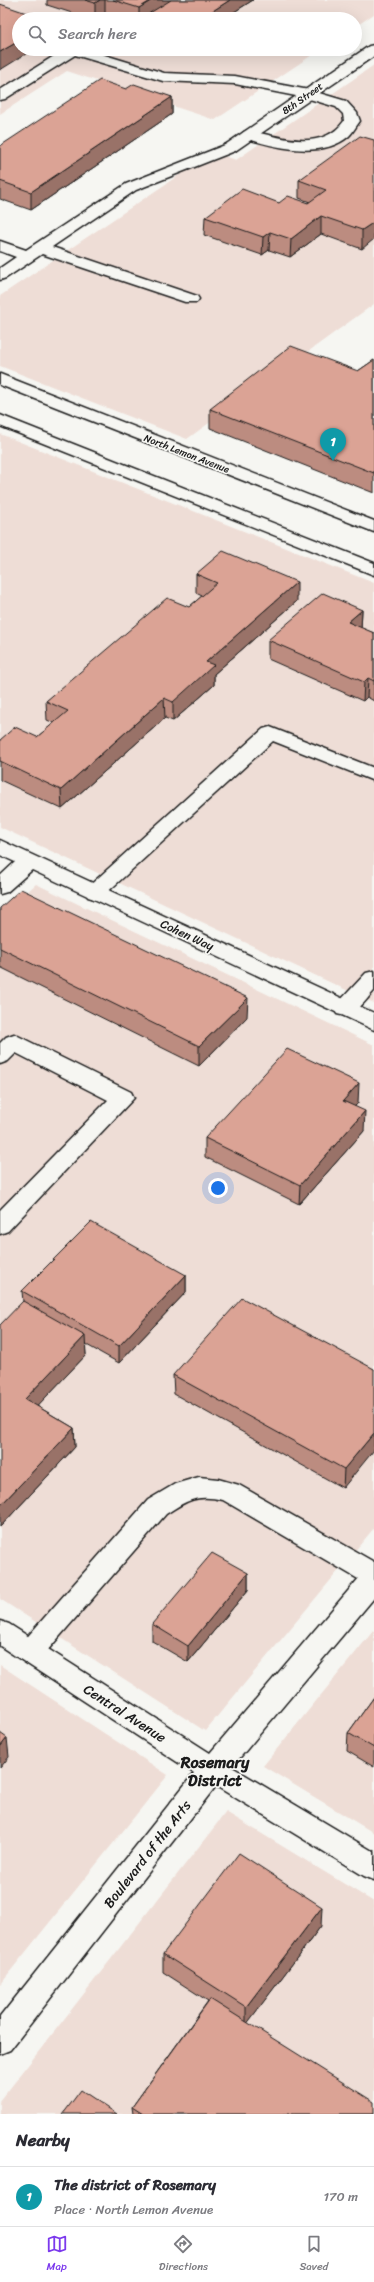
<!DOCTYPE html>
<meta charset="utf-8">
<style>
body{margin:0;font-family:Sriracha,sans-serif;background:#f2f2f3;color:#2b2b33}
.you{position:absolute;left:218px;top:1188px;width:14px;height:14px;margin:-10px;border:3px solid #fff;border-radius:50%;background:#1a73e8;box-shadow:0 0 0 6px #1a73e833}
.badge{display:grid;place-items:center;width:26px;height:26px;border-radius:50%;background:#7c3aed;color:#fff;font-size:13px;font-weight:700}
.pin{position:absolute;translate:-50% -33px;filter:drop-shadow(0 1px 2px #0008)}
.pin::after{content:'';position:absolute;top:21px;width:14px;height:12px;background:inherit;clip-path:polygon(0 0,100% 0,50% 100%)}
.list{margin:0;padding:0;list-style:none}
h2{display:flex;justify-content:space-between;align-items:center;height:52px;margin:0;padding:0 16px;font-size:17px}
h2 small{font-size:13px;font-weight:400;color:#7c7c81}
.list li{display:grid;grid-template-columns:26px 1fr auto;gap:12px;align-items:center;box-sizing:border-box;height:60px;padding:0 16px;border-top:1px solid #e1e1e2}
.list b{display:block;font-size:15px;white-space:nowrap}
.list p{margin:0;font-size:13px;white-space:nowrap;color:#7c7c81}
.list em{font-size:13px;font-style:normal;color:#7c7c81}
.icon{flex:none;width:22px;height:22px;fill:none;stroke:currentColor;stroke-width:2;stroke-linecap:round;stroke-linejoin:round}
.map{position:relative;flex:none;width:374px;height:2114px;overflow:hidden}
.search{position:absolute;background:#fff;box-shadow:0 4px 16px #0002;left:12px;right:12px;top:12px;height:44px;display:flex;align-items:center;gap:10px;box-sizing:border-box;padding:0 14px;border-radius:22px;color:#7c7c81;font-size:15px}
.sheet{height:112px;background:#fff}
nav{display:flex;justify-content:space-around;align-items:center;box-sizing:border-box;height:56px;border-top:1px solid #e1e1e2;background:#fff;font-size:11px;color:#7c7c81}
nav a{display:grid;justify-items:center;gap:2px}
nav .on{color:#7c3aed}
.map>svg:first-child{display:block}
.built{fill:#eeddd6}
.lines{fill:none;stroke-linecap:round;stroke-linejoin:round}
.lane-casing{stroke:#1c1c1c;stroke-width:3}
.street-casing{stroke:#1c1c1c;stroke-width:3}
.secondary-casing{stroke:#1c1c1c;stroke-width:3}
.lane{fill:#f6f6f2;fill-rule:evenodd}
.street{fill:#f6f6f2;fill-rule:evenodd}
.secondary{fill:#f6f6f2;fill-rule:evenodd}
.wall{fill:#bc8c80;stroke:#1c1c1c}
.shaded-wall{fill:#997268;stroke:#1c1c1c}
.building{fill:#dba395;stroke:#1c1c1c}
.labels{text-anchor:middle;stroke-width:3.5;stroke-linejoin:round;paint-order:stroke}
.far-street-label{font-size:10px;fill:#1c1c1c;stroke:#f6f6f2}
.street-label{font-size:12px;fill:#1c1c1c;stroke:#f6f6f2}
.near-street-label{font-size:14px;fill:#1c1c1c;stroke:#f6f6f2}
.near-neighbourhood-label{font-size:16px;font-weight:bold;fill:#1c1c1c;stroke:#f6f6f2}
</style>
<div class="map">
<svg width="374" height="2114" viewBox="0 0 374 2114">
<rect width="100%" height="100%" fill="#f6f6f2"/>
<filter id="ink" filterUnits="userSpaceOnUse"><feTurbulence type="fractalNoise" baseFrequency=".025" numOctaves="2"/><feDisplacementMap in="SourceGraphic" scale="8" xChannelSelector="R" yChannelSelector="G"/><feConvolveMatrix kernelMatrix="1 2 1 2 8 2 1 2 1" color-interpolation-filters="sRGB"/></filter>
<g filter="url(#ink)">
<g class="built">
<polygon points="0,0 374,0 374,14 355,27 355,19 19,19 19,49 321,49 215,120 67,71 0,114"/>
<polygon points="374,65 374,304 187,439 0,366 0,296 213,152 236,160"/>
<polygon points="0,434 374,583 374,1003 0,827"/>
<polygon points="36,884 374,1045 374,1528 205,1731 0,1599 0,916"/>
<polygon points="374,1630 374,1833 263,1766"/>
<polygon points="0,1665 168,1775 0,1984"/>
<polygon points="226,1812 374,1902 374,2114 0,2114 0,2101"/>
</g>
<g class="lines">
<defs>
<g id="lane">
<path d="M65 49H85L164 73 235 76 309 90 346 101 357 113 360 121C356 126 353 132 349 136 321 160 275 147 244 138L241 135 244 132 249 130C280 138 322 152 344 121L343 114 336 107 306 98 235 84 163 81 75 55 5 99 0 100V90Z"/>
<polygon points="230,143 235,145 238,148 235,151 136,190 52,247 197,296 199,299 197,302 185,302 42,254 6,278 0,280 0,268 16,257 0,251 0,241 26,250 126,184"/>
<polygon points="270,727 374,768 374,781 273,741 102,897 95,899 88,897 85,892 88,887 263,729"/>
<path d="M374 971V991C363 1003 354 1019 337 1014L334 1009 337 1004 366 973Z"/>
<polygon points="14,1034 131,1092 134,1098 8,1231 0,1234 0,1210 108,1100 16,1053 8,1061 0,1064 0,1043 6,1037"/>
<path d="M199 1477 218 1479 239 1485 374 1562V1586L365 1583 223 1500C197 1494 187 1500 166 1514L40 1659 31 1662 22 1659 18 1651 22 1643 148 1500 175 1484Z"/>
</g>
<g id="street">
<polygon points="374,45 374,56 235,151 225,151 222,148 225,145 369,46"/>
<polygon points="0,840 374,1013 374,1030 32,870 7,892 0,894 0,876 15,862 0,855"/>
</g>
<g id="secondary">
<polygon points="0,374 374,521 374,532 0,385"/>
<polygon points="0,415 374,563 374,575 0,426"/>
<polygon points="374,1568 374,1598 232,1767 374,1852 374,1880 364,1876 216,1786 10,2050 0,2054 0,2017 194,1773 0,1646 0,1621 9,1624 210,1753 365,1571"/>
</g>
</defs>
<use href="#lane" class="lane-casing"/>
<use href="#street" class="street-casing"/>
<use href="#secondary" class="secondary-casing"/>
<use href="#lane" class="lane"/>
<use href="#street" class="street"/>
<use href="#secondary" class="secondary"/>
</g>
<g class="wall">
<polygon points="47,0 253,0 223,19 120,19 105,14 97,19 91,19 47,5"/>
<polygon points="126,89 172,97 172,114 31,210 0,199 0,146"/>
<polygon points="374,140 362,249 321,234 290,257 269,250 262,255 204,235 205,217 279,203 308,203 310,202 299,198 299,180"/>
<polygon points="374,360 374,493 210,428 210,409 358,371"/>
<polygon points="196,574 297,601 214,674 214,685 173,721 165,718 62,809 0,780 0,740 37,737 54,723 47,720 46,701 189,607 202,596 196,593"/>
<polygon points="362,610 361,628 374,633 374,701 367,697 363,701 268,659 268,640"/>
<polygon points="0,908 247,1017 199,1066 0,967"/>
<polygon points="358,1103 355,1106 364,1131 299,1204 205,1157 205,1138"/>
<polygon points="186,1275 186,1292 119,1363 85,1344 86,1355 37,1406 74,1428 75,1447 0,1527 23,1302 22,1291"/>
<polygon points="374,1369 343,1488 174,1394 173,1375"/>
<polygon points="248,1573 248,1590 188,1662 152,1641 152,1624"/>
<polygon points="374,1697 374,1767 347,1751 348,1733"/>
<polygon points="321,1926 247,2023 374,2114 133,2114 132,2107 208,2001 163,1972 163,1954"/>
</g>
<g class="shaded-wall">
<polygon points="100,0 105,0 105,14 97,19 95,19 95,3"/>
<polygon points="152,0 178,0 149,19 139,19 139,8"/>
<polygon points="230,0 253,0 223,19 200,19"/>
<polygon points="19,41 19,49 34,49 0,70 0,52"/>
<polygon points="172,97 172,114 31,210 31,192"/>
<polygon points="321,216 321,234 290,257 291,239"/>
<polygon points="374,222 374,239 362,249 362,230"/>
<polygon points="270,232 269,250 262,255 263,237"/>
<polygon points="297,582 297,601 214,674 214,685 173,721 173,702 206,662"/>
<polygon points="362,610 361,629 348,622"/>
<polygon points="368,678 367,697 363,701 364,682"/>
<polygon points="164,698 165,718 62,809 61,790"/>
<polygon points="248,998 247,1017 199,1066 199,1046"/>
<polygon points="359,1083 358,1103 342,1120 343,1101"/>
<polygon points="365,1111 364,1131 299,1204 300,1185"/>
<polygon points="186,1275 186,1292 119,1363 119,1346"/>
<polygon points="85,1336 86,1355 26,1418 25,1399"/>
<polygon points="74,1428 75,1447 0,1527 0,1506"/>
<polygon points="374,1433 374,1450 343,1488 344,1469"/>
<polygon points="248,1573 248,1590 188,1662 188,1646"/>
<polygon points="7,1738 9,1757 0,1768 0,1747"/>
<polygon points="322,1907 321,1926 246,2025 246,2007"/>
</g>
<g class="building">
<polygon points="85,0 100,0 95,3"/>
<polygon points="113,0 152,0 139,8"/>
<polygon points="171,0 230,0 200,19 140,19"/>
<polygon points="0,4 44,19 19,19 19,41 0,52"/>
<polygon points="100,80 126,89 134,84 172,97 31,192 0,181 0,146"/>
<polygon points="360,136 374,140 374,222 362,230 321,216 291,239 270,232 263,237 205,217 242,189 279,203 288,196 308,203 326,190 299,180"/>
<polygon points="291,346 358,371 374,360 374,473 210,409"/>
<polygon points="223,551 297,582 206,662 214,665 173,702 164,698 61,790 0,761 0,740 15,727 37,737 68,711 46,701 167,598 189,607 217,583 196,574"/>
<polygon points="323,593 362,610 348,622 374,633 374,681 368,678 364,682 268,640"/>
<polygon points="21,889 248,998 199,1046 0,948 0,908"/>
<polygon points="287,1049 359,1083 343,1101 365,1111 300,1185 205,1138"/>
<polygon points="91,1222 186,1275 119,1346 22,1291"/>
<polygon points="242,1298 374,1369 374,1433 344,1469 173,1375"/>
<polygon points="23,1301 85,1336 25,1399 74,1428 0,1506 0,1325"/>
<polygon points="212,1553 248,1573 188,1646 152,1624"/>
<polygon points="374,1697 374,1748 348,1733"/>
<polygon points="0,1733 7,1738 0,1747"/>
<polygon points="239,1853 322,1907 246,2007 163,1954"/>
<polygon points="210,1999 374,2102 374,2114 143,2114 132,2107"/>
<polygon points="81,2090 117,2114 63,2114"/>
</g>
</g>
<g class="labels">
<g class="far-street-label">
<text transform="translate(302 98) rotate(-35)" y="4">8th Street</text>
<text transform="translate(187 453) rotate(21)" y="4">North Lemon Avenue</text>
</g>
<g class="street-label">
<text transform="translate(187 935) rotate(25)" y="4">Cohen Way</text>
</g>
<g class="near-street-label">
<text transform="translate(125 1713) rotate(33)" y="5">Central Avenue</text>
<text transform="translate(147 1854) rotate(-52)" y="5">Boulevard of the Arts</text>
</g>
<g class="near-neighbourhood-label">
<text x="215" y="1768">Rosemary<tspan x="215" dy="18">District</tspan></text>
</g>
</g>
</svg>
<div class="you"></div>
<div class="pin badge" style="left:333px;top:461px;background:#0f9aa8">1</div>
<div class="search"><svg class="icon" aria-label="search" viewBox="0 0 24 24"><circle cx="10" cy="10" r="6"/><path d="M15 15l6 6"/></svg>Search here</div>
</div>
<section class="sheet">
<h2>Nearby<small></small></h2>
<ul class="list">
<li><span class="badge" style="background:#0f9aa8">1</span><div><b>The district of Rosemary</b><p>Place · North Lemon Avenue</p></div><em>170 m</em></li>
</ul>
</section>
<nav>
<a class="on"><svg class="icon" aria-label="map" viewBox="0 0 24 24"><path d="M3 6l6-2 6 2 6-2v14l-6 2-6-2-6 2zM9 4v14M15 6v14"/></svg>Map</a>
<a><svg class="icon" aria-label="directions" viewBox="0 0 24 24"><path d="M12 3l9 9-9 9-9-9zM9 14v-3h6M13 9l2 2-2 2"/></svg>Directions</a>
<a><svg class="icon" aria-label="saved" viewBox="0 0 24 24"><path d="M7 4h10v16l-5-4-5 4z"/></svg>Saved</a>
</nav>
